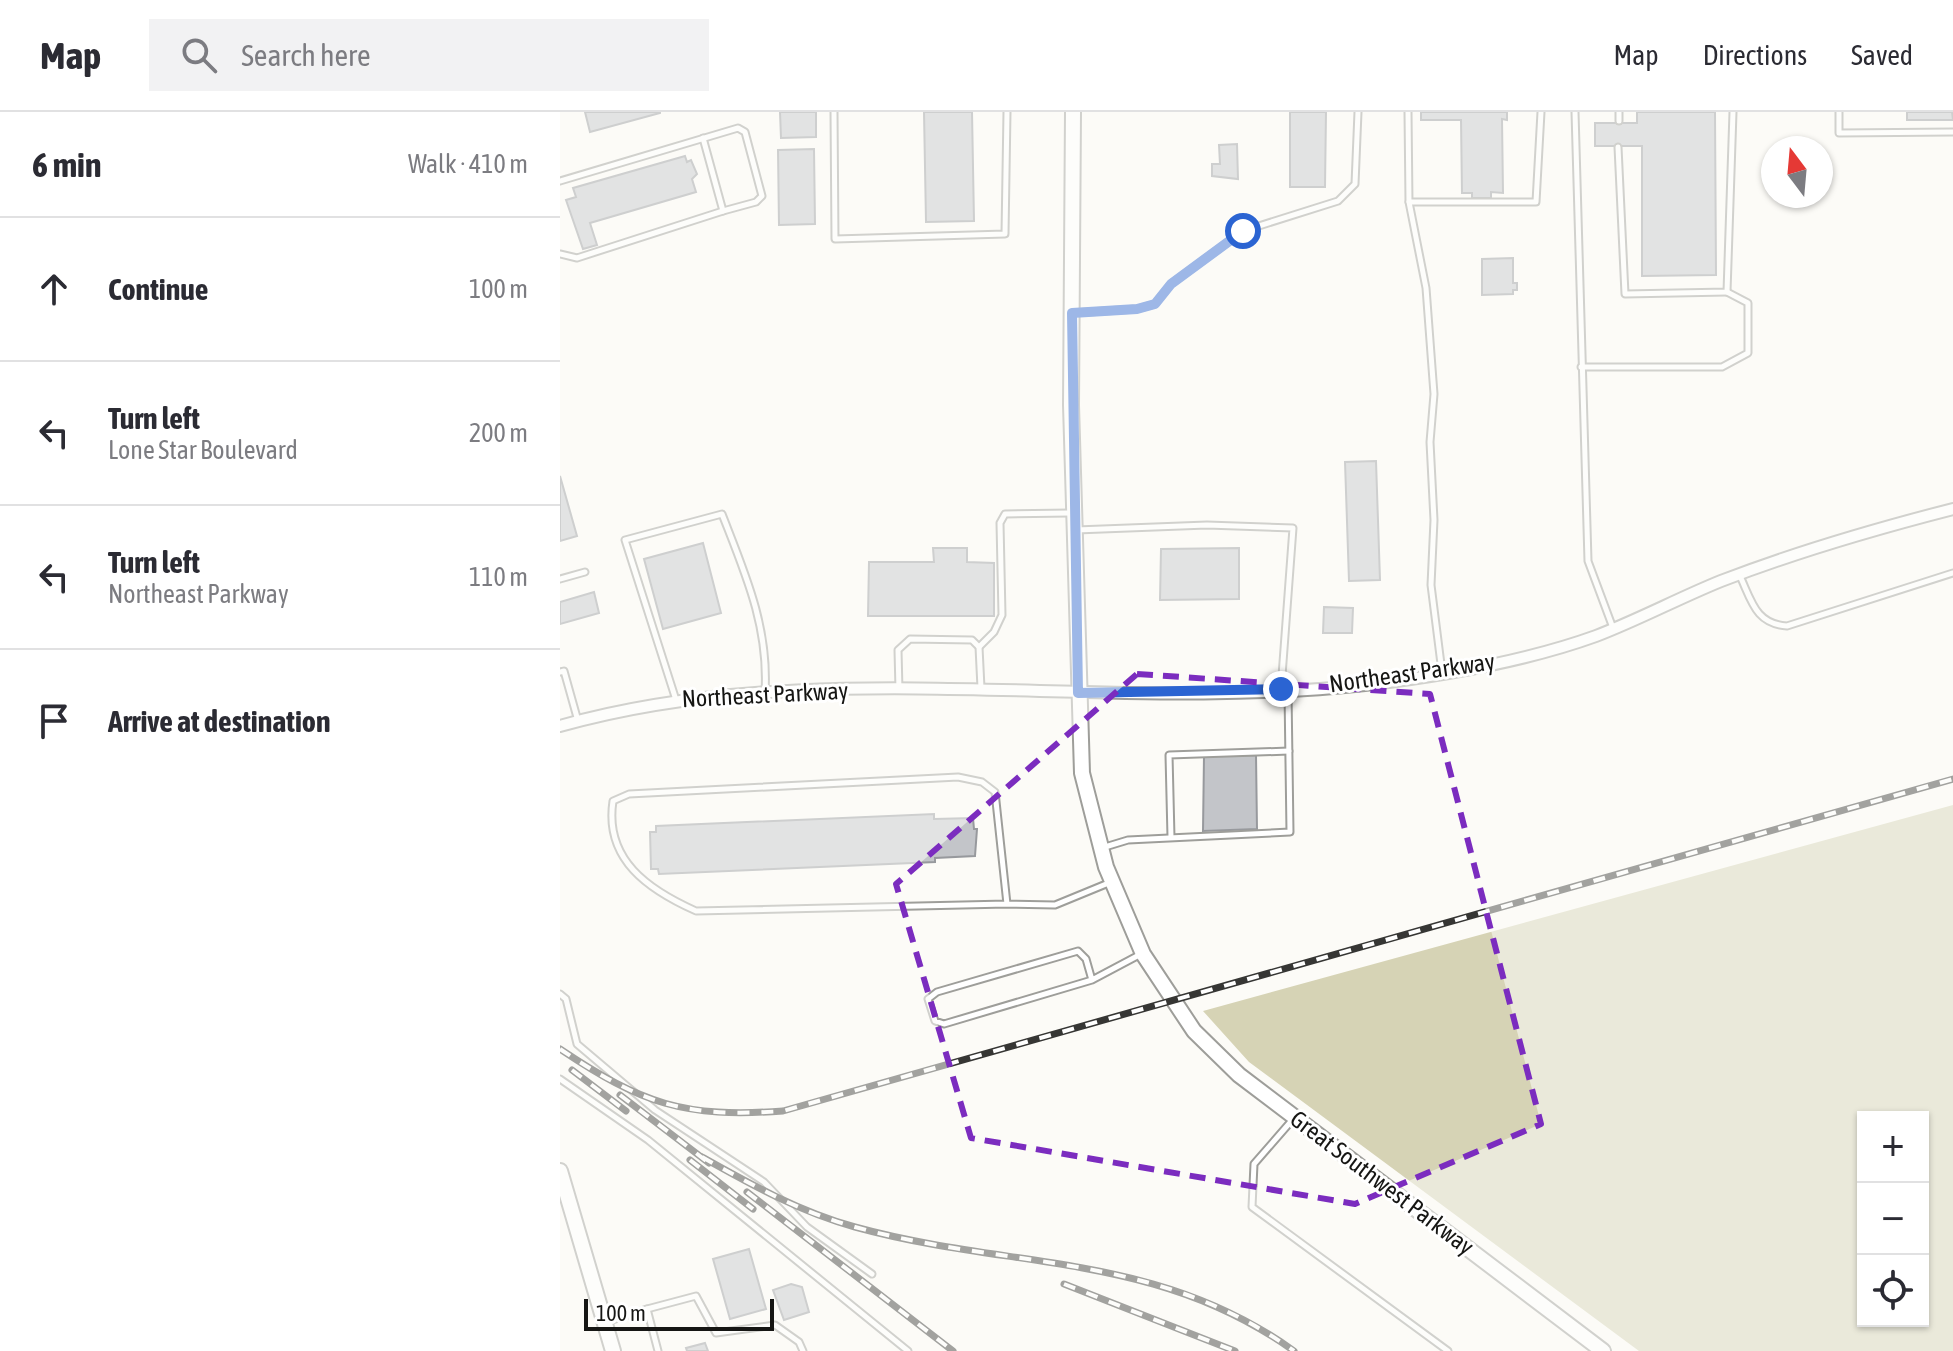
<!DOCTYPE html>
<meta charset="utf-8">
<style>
body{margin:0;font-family:"Asap Condensed",sans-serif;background:#f2f2f3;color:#2b2b33}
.controls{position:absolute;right:24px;bottom:24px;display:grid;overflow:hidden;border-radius:0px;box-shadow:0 2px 6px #0004}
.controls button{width:72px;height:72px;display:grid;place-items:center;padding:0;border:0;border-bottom:2px solid #e1e1e2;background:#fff;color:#2b2b33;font:40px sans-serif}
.compass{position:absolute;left:1201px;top:24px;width:72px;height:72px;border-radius:50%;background:#fff;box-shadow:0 2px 6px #0004;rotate:344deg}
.scale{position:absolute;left:24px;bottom:20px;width:190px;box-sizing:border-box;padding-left:8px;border:4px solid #161614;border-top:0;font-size:22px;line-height:28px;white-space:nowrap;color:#161614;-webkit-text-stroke:6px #fff;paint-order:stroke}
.stop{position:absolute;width:24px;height:24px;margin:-18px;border:6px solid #2b64d2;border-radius:50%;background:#fff}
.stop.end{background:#2b64d2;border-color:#fff;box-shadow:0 2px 8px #0008}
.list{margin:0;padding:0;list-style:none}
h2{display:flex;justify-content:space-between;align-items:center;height:104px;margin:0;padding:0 32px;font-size:34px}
h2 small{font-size:26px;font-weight:400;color:#7c7c81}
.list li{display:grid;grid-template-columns:52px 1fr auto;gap:24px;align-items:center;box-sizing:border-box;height:144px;padding:0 32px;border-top:2px solid #e1e1e2}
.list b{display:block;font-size:30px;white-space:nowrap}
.list p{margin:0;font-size:26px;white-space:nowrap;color:#7c7c81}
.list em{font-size:26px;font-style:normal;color:#7c7c81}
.icon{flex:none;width:44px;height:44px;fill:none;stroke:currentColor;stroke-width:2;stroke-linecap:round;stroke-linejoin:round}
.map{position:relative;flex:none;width:1393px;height:1239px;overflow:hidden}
header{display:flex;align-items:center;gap:48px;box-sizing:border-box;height:112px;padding:0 40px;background:#fff;border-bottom:2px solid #e1e1e2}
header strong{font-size:38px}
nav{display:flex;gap:44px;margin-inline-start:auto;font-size:28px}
.search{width:560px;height:72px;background:#f2f2f3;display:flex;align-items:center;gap:20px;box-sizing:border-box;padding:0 28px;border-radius:0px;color:#7c7c81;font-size:30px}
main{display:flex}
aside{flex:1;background:#fff}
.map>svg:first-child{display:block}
.green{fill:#d6d3b5;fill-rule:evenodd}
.building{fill:#c3c5c9;stroke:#97999d;stroke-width:2}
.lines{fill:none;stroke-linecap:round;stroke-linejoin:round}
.lane-casing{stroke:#9e9e9a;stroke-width:9}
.street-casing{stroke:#9e9e9a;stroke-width:14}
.secondary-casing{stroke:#9e9e9a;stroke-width:18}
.lane{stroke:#fff;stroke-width:5}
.street{stroke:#fff;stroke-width:10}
.secondary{stroke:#fff;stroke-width:14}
.rail-casing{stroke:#363634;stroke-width:7}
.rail{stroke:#fff;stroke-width:4;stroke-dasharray:12;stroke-linecap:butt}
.route{stroke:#2b64d2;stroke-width:10}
.marked{fill:none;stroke:#7b2cbf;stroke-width:6;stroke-dasharray:16 10;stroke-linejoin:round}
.labels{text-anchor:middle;stroke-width:6;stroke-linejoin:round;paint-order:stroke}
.street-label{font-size:24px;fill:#161614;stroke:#fff}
</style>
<header>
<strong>Map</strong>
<div class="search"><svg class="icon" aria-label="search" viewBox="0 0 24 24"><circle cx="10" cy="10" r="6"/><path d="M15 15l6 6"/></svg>Search here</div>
<nav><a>Map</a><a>Directions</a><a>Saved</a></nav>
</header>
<main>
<aside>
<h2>6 min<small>Walk · 410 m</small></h2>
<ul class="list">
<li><svg class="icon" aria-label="ahead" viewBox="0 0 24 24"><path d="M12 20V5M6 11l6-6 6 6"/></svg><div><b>Continue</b></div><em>100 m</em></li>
<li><svg class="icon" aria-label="left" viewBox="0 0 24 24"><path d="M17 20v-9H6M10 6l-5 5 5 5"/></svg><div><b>Turn left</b><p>Lone Star Boulevard</p></div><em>200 m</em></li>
<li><svg class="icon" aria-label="left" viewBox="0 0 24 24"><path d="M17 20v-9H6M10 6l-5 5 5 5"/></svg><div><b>Turn left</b><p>Northeast Parkway</p></div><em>110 m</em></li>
<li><svg class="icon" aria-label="arrive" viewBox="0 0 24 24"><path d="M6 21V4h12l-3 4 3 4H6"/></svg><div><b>Arrive at destination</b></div></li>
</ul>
</aside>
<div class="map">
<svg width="1393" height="1239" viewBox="0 0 1393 1239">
<rect width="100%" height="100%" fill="#fcfbf7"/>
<path class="green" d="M1393 693V1239H1079L689 950 643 899ZM1303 1005H1363V1209H1303Z"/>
<g class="building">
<polygon points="25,0 100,0 100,1 30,20"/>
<polygon points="220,0 256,0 256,25 221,26"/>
<polygon points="364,0 412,0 414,109 366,110"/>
<polygon points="730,0 766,0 765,75 730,75"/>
<polygon points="861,0 947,0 947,8 942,7 943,81 931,80 931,86 912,86 912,81 902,81 901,8 861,8"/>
<polygon points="1077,0 1155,0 1156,163 1082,164 1082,34 1035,34 1035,11 1077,11"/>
<polygon points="1347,0 1392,0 1393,8 1347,8"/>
<polygon points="677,32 678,67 652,64 652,52 660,52 659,33"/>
<polygon points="254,37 255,112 219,113 218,38"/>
<polygon points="125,44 127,50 131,48 137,62 132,67 136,80 30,111 37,133 23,137 6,88 16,85 13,76"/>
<polygon points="953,146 953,171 957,171 957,178 953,178 953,182 922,183 922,147"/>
<polygon points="816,349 820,468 789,469 785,350"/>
<polygon points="0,364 17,424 0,429"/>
<polygon points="143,431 161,501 103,517 84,447"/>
<polygon points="373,436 407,436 407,450 434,451 434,504 308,504 309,450 374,450"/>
<polygon points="679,436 679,487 600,488 601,437"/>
<polygon points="34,480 39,501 0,512 0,490"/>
<polygon points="764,495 793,496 792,521 763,521"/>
<polygon points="696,643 697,717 643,719 644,644"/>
<polygon points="374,702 374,707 413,706 414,717 417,717 415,744 375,746 375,750 99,762 98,757 91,757 90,720 96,720 96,714"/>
<polygon points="189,1137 206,1197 170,1207 153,1147"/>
<polygon points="231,1172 242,1175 249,1200 224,1208 213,1178"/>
<polygon points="145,1231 148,1239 127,1239 126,1236"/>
</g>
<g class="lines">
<defs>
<g id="lane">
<polyline points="274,0 275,127 445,122 447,0"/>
<polyline points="848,0 849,90 976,90 981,0"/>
<polyline points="1015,0 1028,449 1053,516"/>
<polyline points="1059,0 1059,9"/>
<polyline points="1279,0 1279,21 1393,20"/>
<polyline points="1058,35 1065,182 1167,180 1173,0"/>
<polyline points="0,69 178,16 185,20 202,84 196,90 163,99"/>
<polyline points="849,90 866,176 874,282 870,330 874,408 871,473 882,560"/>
<polyline points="0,142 17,146 163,99 143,26"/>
<polyline points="512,201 577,197 595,192 611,172 683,119 778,89 795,72 798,0"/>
<polyline points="1021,255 1162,255 1188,241 1188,191 1167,180"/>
<polyline points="516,418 647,413 733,416 721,577"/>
<path d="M1180 464C1192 490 1196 512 1227 514L1393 461"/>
<polyline points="0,467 25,460"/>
<polyline points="419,535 434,520 442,503 440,411 445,402 510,401"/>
<polyline points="0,560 4,559 18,609"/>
<polyline points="339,578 338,538 350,527 412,528 419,535 421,576"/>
<path d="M116 588 65 428 162 402C185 461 209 515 205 580"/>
<polyline points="611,725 609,643 729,639"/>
<polyline points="545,735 568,728 730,720 728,580"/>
<path d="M447 792 136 799C89 778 44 748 53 689L69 682 398 665 422 670 435 680 447 792 495 793 551 770"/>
<polyline points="532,868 526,847 518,839 377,880 368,887 375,909 384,912 532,868 581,842"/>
<polyline points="0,882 6,887 17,932 95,998 204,1070 247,1115 312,1162"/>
<polyline points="0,967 88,1028 348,1239"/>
<polyline points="734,1006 694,1052 692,1095 888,1239"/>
<polyline points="87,1197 136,1184 156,1221 215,1213 239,1230 243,1239"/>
<polyline points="46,1210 87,1197 98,1239"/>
</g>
<path id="street" d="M0 614C257 541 540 602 805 573 881 564 964 550 1036 524 1078 508 1119 486 1161 469 1236 440 1315 417 1393 397"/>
<g id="secondary">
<polyline points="513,0 511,293 522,661 546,755 583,842 634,919 679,963 1043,1239"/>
<polyline points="0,1059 53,1239"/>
</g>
</defs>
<use href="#lane" class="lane-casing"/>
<use href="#street" class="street-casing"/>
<use href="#secondary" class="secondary-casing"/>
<use href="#lane" class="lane"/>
<use href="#street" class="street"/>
<use href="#secondary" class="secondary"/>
<defs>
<g id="rail">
<path d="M0 937C82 992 124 1006 223 999L1393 667"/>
<polyline points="12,958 66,999"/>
<polyline points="60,983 149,1051"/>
<path d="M142 1045C192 1073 240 1100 295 1115 451 1158 595 1139 734 1239"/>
<polyline points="130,1048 193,1097"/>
<polyline points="187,1080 393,1239"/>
<polyline points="504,1172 675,1239"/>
</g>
</defs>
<use href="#rail" class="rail-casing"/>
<use href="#rail" class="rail"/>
</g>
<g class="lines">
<polyline class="route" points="683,119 611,172 595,192 577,197 512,201 518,581 721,577"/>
</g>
<path d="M0 0H1393V1239H0ZM577 562 870 582 981 1012 795 1092 411 1026 336 772Z" fill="#fcfbf7" fill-opacity=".55" fill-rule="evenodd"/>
<path class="marked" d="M577 562 870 582 981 1012 795 1092 411 1026 336 772Z"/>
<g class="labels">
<g class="street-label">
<text transform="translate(852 561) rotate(-8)" y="8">Northeast Parkway</text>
<text transform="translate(205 583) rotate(-3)" y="8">Northeast Parkway</text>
<text transform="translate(822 1071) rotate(37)" y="8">Great Southwest Parkway</text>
</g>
</g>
</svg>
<div class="controls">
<button>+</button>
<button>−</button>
<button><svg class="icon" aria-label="locate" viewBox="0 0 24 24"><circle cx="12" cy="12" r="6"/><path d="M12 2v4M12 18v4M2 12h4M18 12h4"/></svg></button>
</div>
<svg class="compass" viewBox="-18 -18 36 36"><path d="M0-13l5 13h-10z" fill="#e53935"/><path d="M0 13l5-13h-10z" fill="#7c7c81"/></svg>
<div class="scale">100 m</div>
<div class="stop" style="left:683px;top:119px"></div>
<div class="stop end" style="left:721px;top:577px"></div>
</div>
</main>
